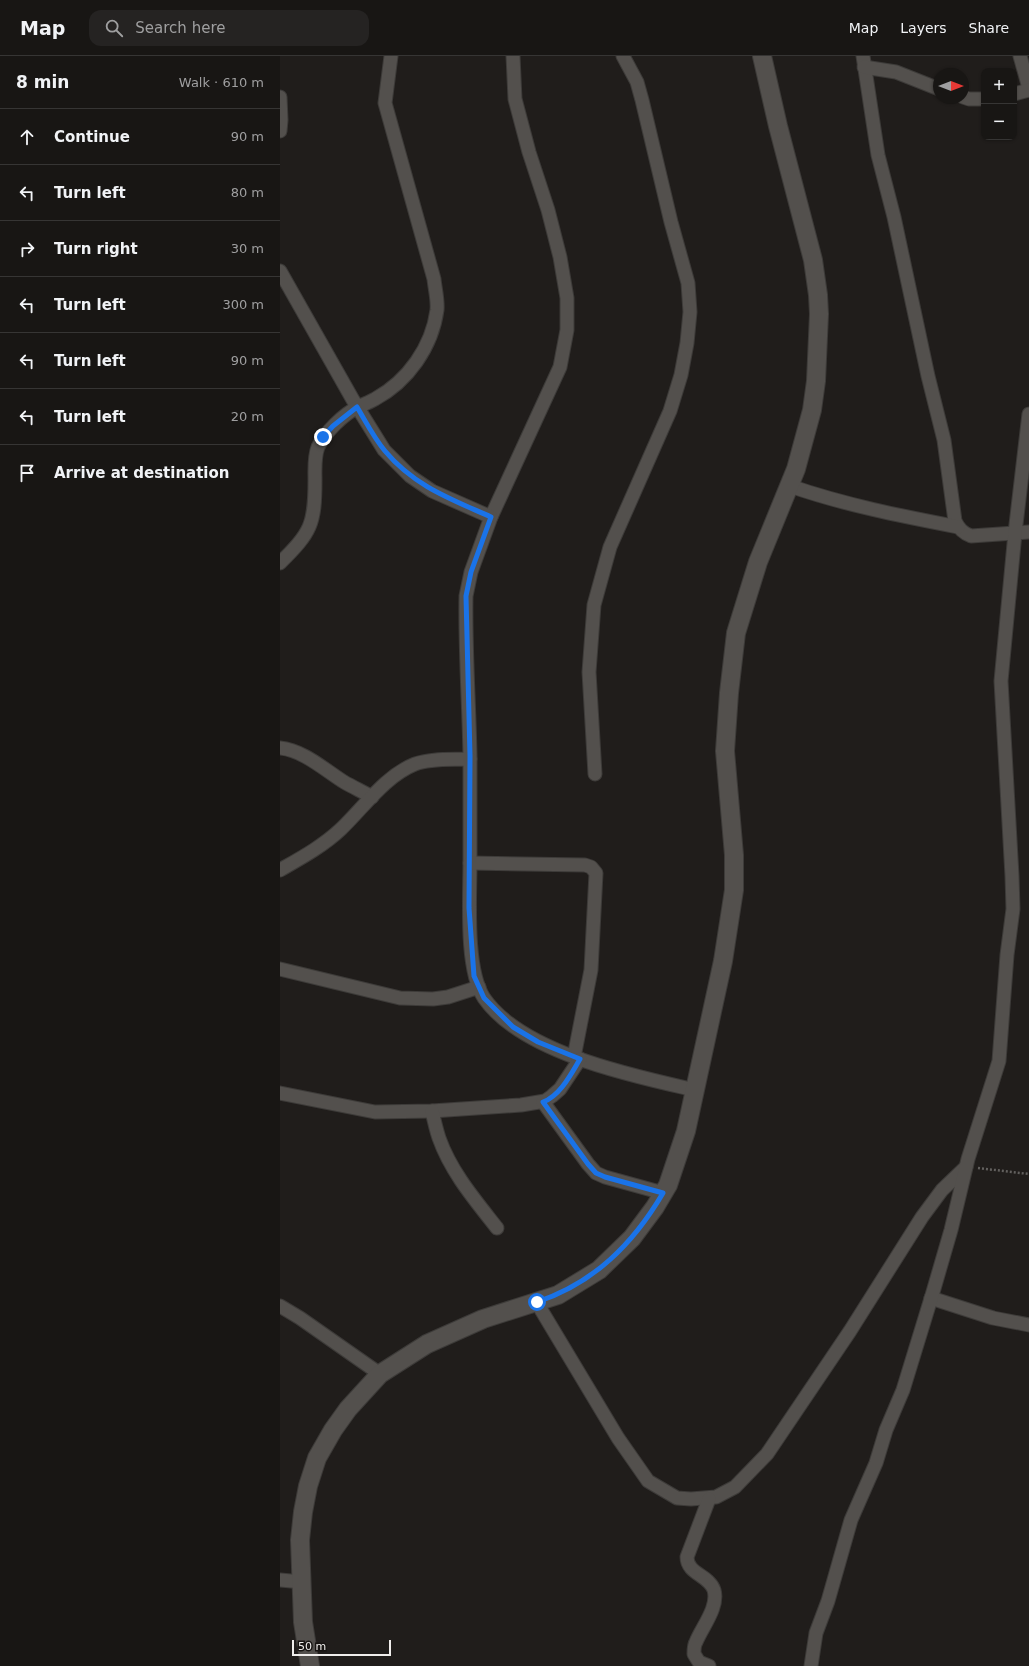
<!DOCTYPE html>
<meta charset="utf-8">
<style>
body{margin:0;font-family:"DejaVu Sans",sans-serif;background:#252322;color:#f1f3f6}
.controls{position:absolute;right:12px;top:12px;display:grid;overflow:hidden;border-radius:8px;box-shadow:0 1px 3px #0004}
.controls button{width:36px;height:36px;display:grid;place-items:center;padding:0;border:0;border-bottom:1px solid #363534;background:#181614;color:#f1f3f6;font:20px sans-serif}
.compass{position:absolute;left:653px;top:12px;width:36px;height:36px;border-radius:50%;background:#181614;box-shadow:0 1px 3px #0004;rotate:90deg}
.scale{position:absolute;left:12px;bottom:10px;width:99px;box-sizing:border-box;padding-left:4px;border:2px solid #f0eeec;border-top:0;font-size:11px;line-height:14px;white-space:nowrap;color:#f0eeec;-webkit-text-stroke:3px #171412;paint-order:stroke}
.stop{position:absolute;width:12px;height:12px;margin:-9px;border:3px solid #1a73e8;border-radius:50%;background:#fff}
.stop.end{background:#1a73e8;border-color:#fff;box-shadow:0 1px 4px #0008}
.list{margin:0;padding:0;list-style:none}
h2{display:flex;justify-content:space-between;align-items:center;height:52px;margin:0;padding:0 16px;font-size:17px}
h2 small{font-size:13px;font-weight:400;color:#9f9fa0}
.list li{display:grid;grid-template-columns:26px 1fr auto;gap:12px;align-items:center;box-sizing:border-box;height:56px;padding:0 16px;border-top:1px solid #363534}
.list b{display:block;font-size:15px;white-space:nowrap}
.list em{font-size:13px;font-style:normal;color:#9f9fa0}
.icon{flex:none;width:22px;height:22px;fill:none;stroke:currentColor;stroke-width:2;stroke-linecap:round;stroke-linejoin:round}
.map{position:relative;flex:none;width:749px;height:1610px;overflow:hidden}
header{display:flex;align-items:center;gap:24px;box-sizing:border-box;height:56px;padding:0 20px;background:#181614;border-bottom:1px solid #363534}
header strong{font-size:19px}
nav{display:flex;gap:22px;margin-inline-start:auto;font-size:14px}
.search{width:280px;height:36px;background:#252322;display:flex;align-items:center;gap:10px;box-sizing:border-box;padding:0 14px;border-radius:12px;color:#9f9fa0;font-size:15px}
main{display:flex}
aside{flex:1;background:#181614}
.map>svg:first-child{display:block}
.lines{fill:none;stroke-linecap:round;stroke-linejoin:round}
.street-casing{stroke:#3d3b39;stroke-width:15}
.secondary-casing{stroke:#3d3b39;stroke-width:20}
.path{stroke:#62605e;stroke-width:2.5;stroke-dasharray:2 2;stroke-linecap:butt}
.street{stroke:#53504d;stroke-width:13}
.secondary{stroke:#53504d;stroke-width:18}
.route{stroke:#1a73e8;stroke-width:5}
</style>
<header>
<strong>Map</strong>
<div class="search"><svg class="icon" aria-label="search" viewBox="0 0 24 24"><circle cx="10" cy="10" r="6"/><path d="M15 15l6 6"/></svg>Search here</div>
<nav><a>Map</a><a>Layers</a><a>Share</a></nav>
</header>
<main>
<aside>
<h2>8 min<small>Walk · 610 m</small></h2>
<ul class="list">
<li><svg class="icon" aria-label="ahead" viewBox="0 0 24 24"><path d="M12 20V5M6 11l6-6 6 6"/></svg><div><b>Continue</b></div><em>90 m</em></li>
<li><svg class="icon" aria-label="left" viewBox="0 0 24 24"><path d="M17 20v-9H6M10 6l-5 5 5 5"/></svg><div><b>Turn left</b></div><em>80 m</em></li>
<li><svg class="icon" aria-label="right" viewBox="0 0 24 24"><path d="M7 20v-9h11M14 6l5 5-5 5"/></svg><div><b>Turn right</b></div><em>30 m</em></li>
<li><svg class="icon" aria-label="left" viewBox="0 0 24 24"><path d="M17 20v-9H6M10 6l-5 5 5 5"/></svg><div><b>Turn left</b></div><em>300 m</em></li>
<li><svg class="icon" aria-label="left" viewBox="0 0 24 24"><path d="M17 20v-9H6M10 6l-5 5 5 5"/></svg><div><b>Turn left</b></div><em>90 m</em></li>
<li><svg class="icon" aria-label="left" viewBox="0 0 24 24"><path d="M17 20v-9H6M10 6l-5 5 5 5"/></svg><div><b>Turn left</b></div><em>20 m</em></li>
<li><svg class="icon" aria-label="arrive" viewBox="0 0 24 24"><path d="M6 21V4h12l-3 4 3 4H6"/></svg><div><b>Arrive at destination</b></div></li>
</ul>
</aside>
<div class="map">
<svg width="749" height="1610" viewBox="0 0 749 1610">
<rect width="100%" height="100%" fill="#201d1b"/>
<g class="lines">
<defs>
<g id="street">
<path d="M233 0 235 43 249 96 268 154 280 201 287 242V274L280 311 211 461 191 516 186 540C185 593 189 647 190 700 190 736 190 771 190 806 190 842 185 913 204 942 242 997 353 1020 415 1034"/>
<path d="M583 0 598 99 614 161 648 320 664 384 675 465C679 473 683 477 691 480L749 476"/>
<polyline points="740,0 749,32"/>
<polyline points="584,11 616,16 659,33"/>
<polyline points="734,38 749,34"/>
<polyline points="0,41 1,64 0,75"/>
<polyline points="683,41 689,43 704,43"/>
<polyline points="0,215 73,344 104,394 130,420 152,435 211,461"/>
<path d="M510 430C565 449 621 460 678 471"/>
<path d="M0 507C31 476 35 469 35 424 35 414 34 401 38 391 45 376 64 358 78 351 84 348 90 346 95 343 128 325 152 291 157 254 158 244 155 233 154 223L105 47 111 0"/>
<path d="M0 692C23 694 45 714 64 726 73 731 83 736 92 741"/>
<polyline points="315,718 309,616 314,549 330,491 390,355 401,319 407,287 410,256 408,227 391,166 362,44 357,26 343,0"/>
<polyline points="190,807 305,809 311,811 316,817 311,914 294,1001"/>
<path d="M0 814C21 802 43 790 61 773 84 751 105 720 135 708 151 702 173 704 190 703"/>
<polyline points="0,913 120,942 153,943 168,941 199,931"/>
<polyline points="0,1037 95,1056 152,1055 241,1049 265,1045 272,1040 280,1033 300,1003"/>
<polyline points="263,1046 308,1108 316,1117 325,1121 383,1137"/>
<path d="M152 1055C154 1064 156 1073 159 1082 171 1116 195 1144 217 1172"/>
<polyline points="651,1242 713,1262 749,1269"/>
<polyline points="257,1247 338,1382 368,1425 397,1442 411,1443 436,1441 455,1431 487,1398 570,1275 642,1161 662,1134 686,1111"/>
<polyline points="0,1250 20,1262 100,1318"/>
<path d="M429 1443 407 1501C407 1518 429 1519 434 1534 439 1551 422 1571 416 1586 414 1589 414 1594 414 1598L419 1606 429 1610"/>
<polyline points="0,1524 22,1526"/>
<polyline points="531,1610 536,1577 548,1545 571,1464 596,1407 606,1374 623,1334 653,1236 671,1174 688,1103 719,1005 727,899 733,853 732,820 721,625 735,477 749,358"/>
</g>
<polyline id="secondary" points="30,1610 23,1566 20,1484 23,1456 28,1430 37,1402 53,1374 68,1353 100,1318 147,1288 203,1263 278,1239 319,1214 352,1182 375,1151 388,1129 406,1075 443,905 454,834 454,799 445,695 449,637 456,577 478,506 516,413 532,354 536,325 539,258 538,239 533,204 498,70 482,0"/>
</defs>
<use href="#street" class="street-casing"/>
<use href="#secondary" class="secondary-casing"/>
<polyline class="path" points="698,1112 749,1118"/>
<use href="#street" class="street"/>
<use href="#secondary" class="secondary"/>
</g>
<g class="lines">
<path class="route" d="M43 381 53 370 77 351C86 366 94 382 105 395 134 430 171 443 211 461L191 516 186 540 190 700 189 852 194 920 204 942 233 971 258 986 300 1003C291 1018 280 1040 263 1046L308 1108 316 1117 325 1121 383 1137C353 1188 314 1227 257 1246"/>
</g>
</svg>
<div class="controls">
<button>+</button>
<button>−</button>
</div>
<svg class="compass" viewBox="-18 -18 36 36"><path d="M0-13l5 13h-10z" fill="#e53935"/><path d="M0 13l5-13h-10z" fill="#9f9fa0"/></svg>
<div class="scale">50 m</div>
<div class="stop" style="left:257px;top:1246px"></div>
<div class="stop end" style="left:43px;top:381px"></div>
</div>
</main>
